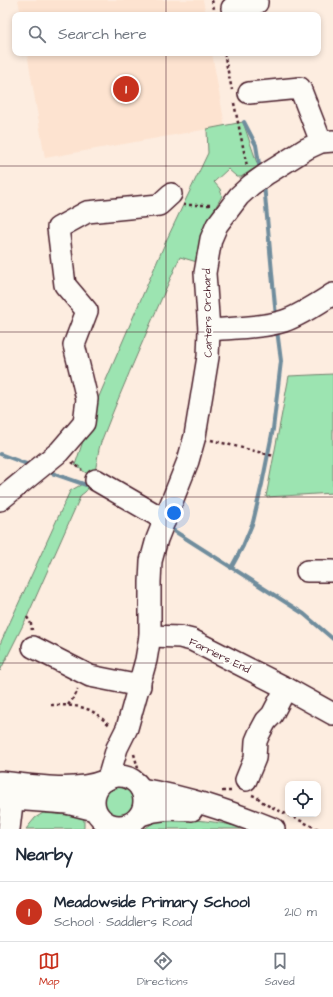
<!DOCTYPE html>
<meta charset="utf-8">
<style>
body{margin:0;font-family:"Architects Daughter",sans-serif;background:#f6f6f7;color:#1f2937}
.controls{position:absolute;right:12px;bottom:12px;display:grid;overflow:hidden;border-radius:8px;box-shadow:0 2px 6px #0003}
.controls button{width:36px;height:36px;display:grid;place-items:center;padding:0;border:0;border-bottom:1px solid #e0e1e3;background:#fff;color:#1f2937;font:20px sans-serif}
.you{position:absolute;left:174px;top:513px;width:14px;height:14px;margin:-10px;border:3px solid #fff;border-radius:50%;background:#1a73e8;box-shadow:0 0 0 6px #1a73e833}
.badge{display:grid;place-items:center;width:26px;height:26px;border-radius:50%;background:#c8321e;color:#fff;font-size:13px;font-weight:700}
.pin{position:absolute;translate:-50% -50%;border:2px solid #fff;box-shadow:0 1px 4px #0006}
.list{margin:0;padding:0;list-style:none}
h2{display:flex;justify-content:space-between;align-items:center;height:52px;margin:0;padding:0 16px;font-size:17px}
h2 small{font-size:13px;font-weight:400;color:#747a83}
.list li{display:grid;grid-template-columns:26px 1fr auto;gap:12px;align-items:center;box-sizing:border-box;height:60px;padding:0 16px;border-top:1px solid #e0e1e3}
.list b{display:block;font-size:15px;white-space:nowrap}
.list p{margin:0;font-size:13px;white-space:nowrap;color:#747a83}
.list em{font-size:13px;font-style:normal;color:#747a83}
.icon{flex:none;width:22px;height:22px;fill:none;stroke:currentColor;stroke-width:2;stroke-linecap:round;stroke-linejoin:round}
.map{position:relative;flex:none;width:333px;height:829px;overflow:hidden}
.search{position:absolute;background:#fff;box-shadow:0 2px 6px #0003;left:12px;right:12px;top:12px;height:44px;display:flex;align-items:center;gap:10px;box-sizing:border-box;padding:0 14px;border-radius:8px;color:#747a83;font-size:15px}
.sheet{height:112px;background:#fff}
nav{display:flex;justify-content:space-around;align-items:center;box-sizing:border-box;height:56px;border-top:1px solid #e0e1e3;background:#fff;font-size:11px;color:#747a83}
nav a{display:grid;justify-items:center;gap:2px}
nav .on{color:#c8321e}
.map>svg:first-child{display:block}
.built{fill:#fde3d0}
.green{fill:#9ce4b1;stroke:#73826e}
.lines{fill:none;stroke-linecap:round;stroke-linejoin:round}
.stream{stroke:#708d9d;stroke-width:4}
.minor-casing{stroke:#4a1f2b;stroke-width:24}
.path{stroke:#4a1f2b;stroke-width:2.5;stroke-dasharray:3 3;stroke-linecap:butt}
.minor{stroke:#fdfcf7;stroke-width:21}
.grid{fill:none;stroke:#4a1f2b;stroke-width:1;stroke-opacity:0.55}
.labels{text-anchor:middle;stroke-width:4;stroke-linejoin:round;paint-order:stroke}
.street-label{font-size:11px;fill:#4a1f2b;stroke:#fdfcf7}
</style>
<div class="map">
<svg width="333" height="829" viewBox="0 0 333 829">
<rect width="100%" height="100%" fill="#fdede0"/>
<filter id="ink" filterUnits="userSpaceOnUse"><feTurbulence type="fractalNoise" baseFrequency=".025" numOctaves="2"/><feDisplacementMap in="SourceGraphic" scale="8" xChannelSelector="R" yChannelSelector="G"/><feConvolveMatrix kernelMatrix="1 2 1 2 8 2 1 2 1" color-interpolation-filters="sRGB"/></filter>
<g filter="url(#ink)">
<g class="built">
<polygon points="18,0 203,0 206,15 21,15"/>
<polygon points="27,53 212,53 225,126 45,158"/>
</g>
<g class="green">
<path d="M243 122 258 166 241 177H237L228 169 214 182 220 189 222 196 206 224 197 262 180 257C153 318 125 380 101 442 95 459 98 485 81 495L27 617 0 671V644L70 491 93 478 75 465 94 408 166 241 208 153 207 129Z"/>
<polygon points="333,374 333,493 266,497 289,376"/>
<circle cx="120" cy="801" r="16"/>
<polygon points="43,813 79,816 84,819 84,828 83,829 26,829 35,818"/>
<path d="M163 819C192 819 219 821 247 829H144L153 823Z"/>
</g>
<g class="lines">
<g class="stream">
<polyline points="244,122 256,145 260,170"/>
<polyline points="264,184 276,317"/>
<polyline points="0,454 32,466"/>
<polyline points="46,471 92,487"/>
<polyline points="168,527 304,614 333,639"/>
<polyline points="231,568 243,546 253,522 262,484 273,429 281,361 277,330"/>
</g>
<defs>
<g id="minor">
<polyline points="232,8 257,3 257,0"/>
<polyline points="249,93 300,88 321,142"/>
<path d="M209 330C231 328 263 328 284 321 301 315 317 304 333 294"/>
<polyline points="96,480 165,520"/>
<polyline points="0,500 59,452 84,423 87,399 74,345 87,311 65,285 58,228 87,212 159,205 171,194"/>
<polyline points="307,571 333,571"/>
<polyline points="150,636 180,637 192,640 286,688 333,714"/>
<polyline points="33,647 90,676 140,686"/>
<circle cx="119" cy="801" r="25"/>
<polyline points="108,779 117,748 127,728 146,660 150,636 150,582 151,561 157,539 188,461 195,436 208,357 209,330 205,273 211,239 217,225 239,196 251,185 268,173 306,149 321,142 333,141"/>
<polyline points="246,780 255,758 256,741 259,734 266,721 272,715 286,688"/>
<path d="M0 782C32 785 74 793 104 781"/>
<path d="M141 789C188 797 229 811 274 829"/>
<polyline points="0,798 67,803 95,810"/>
<path d="M141 815C160 808 173 809 192 810"/>
<polyline points="9,829 14,786"/>
</g>
</defs>
<use href="#minor" class="minor-casing"/>
<g class="path">
<polyline points="212,0 214,9"/>
<polyline points="224,53 232,90"/>
<polyline points="234,103 247,166"/>
<polyline points="183,205 210,205"/>
<polyline points="211,440 274,456"/>
<polyline points="72,462 82,470"/>
<polyline points="27,617 31,624 32,630"/>
<path d="M51 705C63 705 76 705 87 709 96 712 103 720 111 726"/>
<polyline points="68,705 75,696 78,689"/>
<polyline points="134,754 139,772"/>
<polyline points="222,791 233,791"/>
<polyline points="252,795 257,797 265,804 318,829"/>
<polyline points="86,829 87,829"/>
</g>
<use href="#minor" class="minor"/>
</g>
</g>
<path class="grid" d="M166 0V15M166 53V829M0 166H333M0 332H333M0 497H333M0 663H333"/>
<g class="labels">
<g class="street-label">
<text transform="translate(207 313) rotate(-91)" y="4">Carters Orchard</text>
<text transform="translate(220 655) rotate(26)" y="4">Farriers End</text>
</g>
</g>
</svg>
<div class="controls">
<button><svg class="icon" aria-label="locate" viewBox="0 0 24 24"><circle cx="12" cy="12" r="6"/><path d="M12 2v4M12 18v4M2 12h4M18 12h4"/></svg></button>
</div>
<div class="you"></div>
<div class="pin badge" style="left:126px;top:89px">1</div>
<div class="search"><svg class="icon" aria-label="search" viewBox="0 0 24 24"><circle cx="10" cy="10" r="6"/><path d="M15 15l6 6"/></svg>Search here</div>
</div>
<section class="sheet">
<h2>Nearby<small></small></h2>
<ul class="list">
<li><span class="badge">1</span><div><b>Meadowside Primary School</b><p>School · Saddlers Road</p></div><em>210 m</em></li>
</ul>
</section>
<nav>
<a class="on"><svg class="icon" aria-label="map" viewBox="0 0 24 24"><path d="M3 6l6-2 6 2 6-2v14l-6 2-6-2-6 2zM9 4v14M15 6v14"/></svg>Map</a>
<a><svg class="icon" aria-label="directions" viewBox="0 0 24 24"><path d="M12 3l9 9-9 9-9-9zM9 14v-3h6M13 9l2 2-2 2"/></svg>Directions</a>
<a><svg class="icon" aria-label="saved" viewBox="0 0 24 24"><path d="M7 4h10v16l-5-4-5 4z"/></svg>Saved</a>
</nav>
